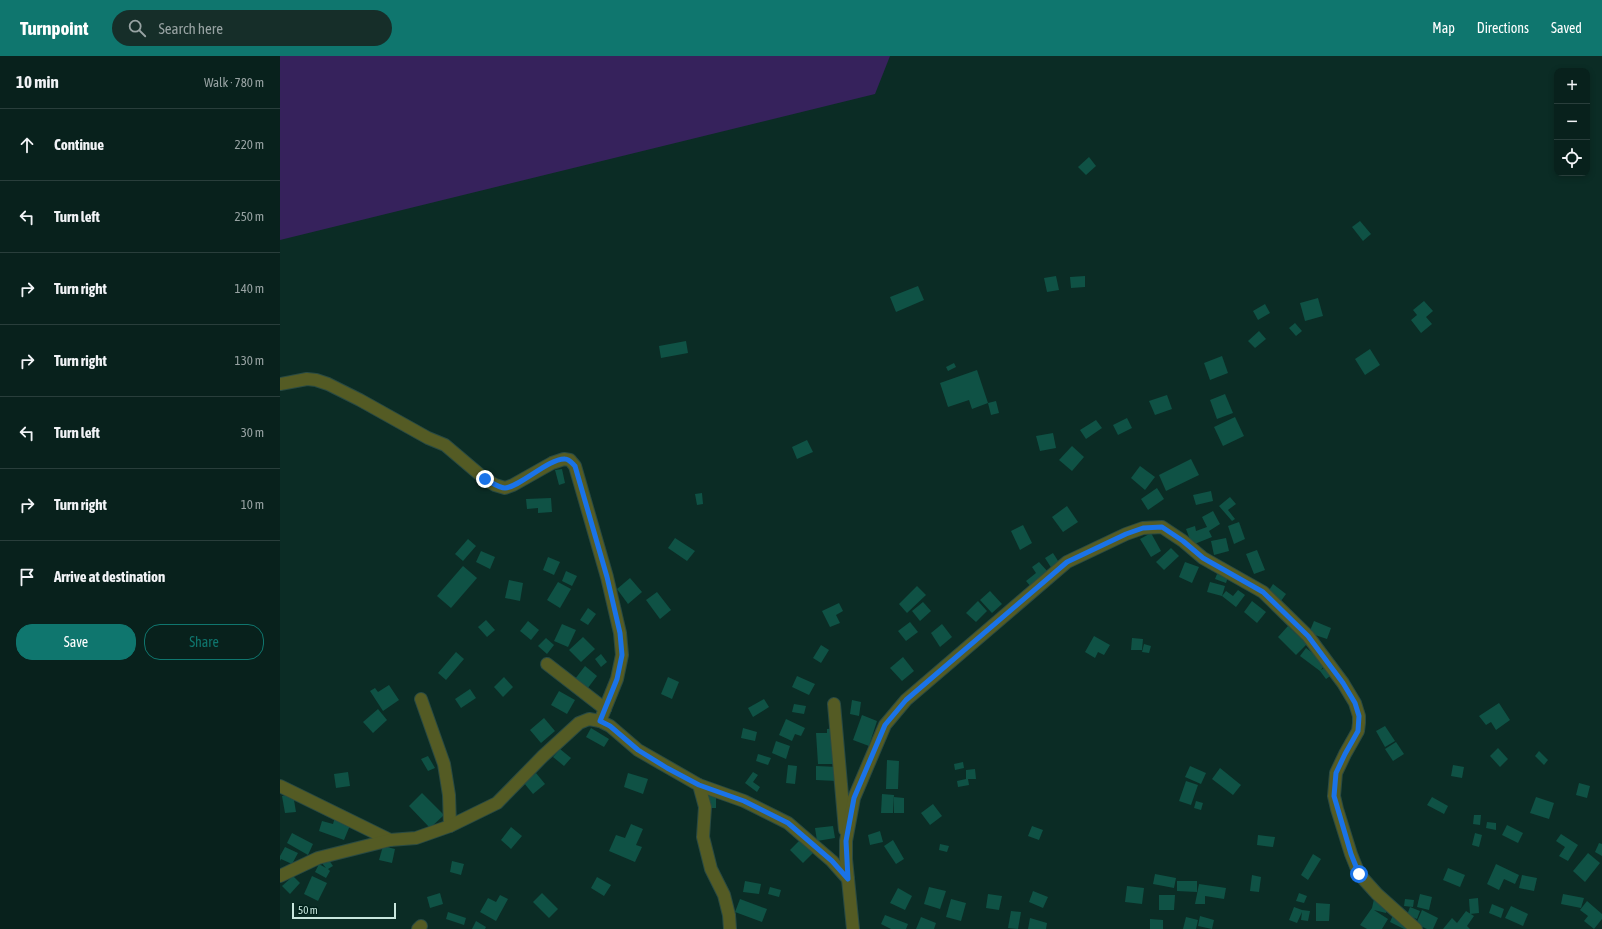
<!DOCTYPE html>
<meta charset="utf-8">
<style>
body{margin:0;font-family:"Asap Condensed",sans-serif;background:#162e29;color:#f1f3f6}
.controls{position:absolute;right:12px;top:12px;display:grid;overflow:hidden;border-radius:8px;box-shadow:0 2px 6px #0003}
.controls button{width:36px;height:36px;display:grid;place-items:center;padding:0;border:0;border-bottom:1px solid #293e3b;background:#08211c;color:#f1f3f6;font:20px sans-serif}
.scale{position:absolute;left:12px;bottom:10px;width:104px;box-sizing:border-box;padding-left:4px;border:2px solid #c9e7de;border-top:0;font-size:11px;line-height:14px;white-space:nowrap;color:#c9e7de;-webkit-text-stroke:3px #01221b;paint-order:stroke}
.stop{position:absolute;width:12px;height:12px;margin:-9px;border:3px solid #1a73e8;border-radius:50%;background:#fff}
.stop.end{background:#1a73e8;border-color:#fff;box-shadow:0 1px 4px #0008}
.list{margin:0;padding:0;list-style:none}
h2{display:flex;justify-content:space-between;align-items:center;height:52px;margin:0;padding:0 16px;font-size:17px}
h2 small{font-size:13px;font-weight:400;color:#98a3a3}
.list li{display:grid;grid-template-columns:26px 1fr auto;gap:12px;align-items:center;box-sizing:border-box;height:72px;padding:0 16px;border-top:1px solid #293e3b}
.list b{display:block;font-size:15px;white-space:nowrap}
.list em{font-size:13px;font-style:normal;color:#98a3a3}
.actions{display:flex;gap:8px;padding:12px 16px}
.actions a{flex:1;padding:9px 0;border:1px solid #0f766e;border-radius:16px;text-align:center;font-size:14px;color:#0f766e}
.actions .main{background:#0f766e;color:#fff}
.icon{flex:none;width:22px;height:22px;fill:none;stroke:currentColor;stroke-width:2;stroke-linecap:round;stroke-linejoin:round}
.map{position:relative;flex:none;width:1322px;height:873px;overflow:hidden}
header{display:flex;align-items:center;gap:24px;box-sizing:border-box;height:56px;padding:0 20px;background:#0f766e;color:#fff}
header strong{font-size:19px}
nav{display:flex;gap:22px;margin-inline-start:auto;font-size:14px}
.search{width:280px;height:36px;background:#162e29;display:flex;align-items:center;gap:10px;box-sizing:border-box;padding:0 14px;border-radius:22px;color:#98a3a3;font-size:15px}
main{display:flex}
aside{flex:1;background:#08211c}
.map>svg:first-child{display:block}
.green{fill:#36225c}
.building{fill:#0f5245}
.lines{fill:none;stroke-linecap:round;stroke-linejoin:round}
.minor-casing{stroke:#294a43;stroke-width:14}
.minor{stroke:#545b24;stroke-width:12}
.route{stroke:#1a73e8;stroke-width:5}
</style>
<header>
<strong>Turnpoint</strong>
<div class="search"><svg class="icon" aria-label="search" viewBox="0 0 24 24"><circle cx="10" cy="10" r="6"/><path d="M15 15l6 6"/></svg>Search here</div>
<nav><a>Map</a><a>Directions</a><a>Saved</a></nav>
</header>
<main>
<aside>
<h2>10 min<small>Walk · 780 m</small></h2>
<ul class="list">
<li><svg class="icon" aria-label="ahead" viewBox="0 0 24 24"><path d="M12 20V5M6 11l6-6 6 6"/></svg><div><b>Continue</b></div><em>220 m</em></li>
<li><svg class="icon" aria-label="left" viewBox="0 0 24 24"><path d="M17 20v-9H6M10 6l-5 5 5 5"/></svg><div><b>Turn left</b></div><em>250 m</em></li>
<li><svg class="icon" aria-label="right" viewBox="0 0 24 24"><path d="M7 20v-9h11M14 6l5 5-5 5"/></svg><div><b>Turn right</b></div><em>140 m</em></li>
<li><svg class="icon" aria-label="right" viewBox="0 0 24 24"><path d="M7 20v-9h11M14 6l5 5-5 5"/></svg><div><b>Turn right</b></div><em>130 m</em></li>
<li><svg class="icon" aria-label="left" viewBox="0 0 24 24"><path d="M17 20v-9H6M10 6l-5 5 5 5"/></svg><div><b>Turn left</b></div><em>30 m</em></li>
<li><svg class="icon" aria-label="right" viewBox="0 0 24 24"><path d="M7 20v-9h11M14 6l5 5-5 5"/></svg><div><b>Turn right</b></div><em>10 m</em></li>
<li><svg class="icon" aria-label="arrive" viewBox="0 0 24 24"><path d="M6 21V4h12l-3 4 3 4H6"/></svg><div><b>Arrive at destination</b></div></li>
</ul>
<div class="actions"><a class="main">Save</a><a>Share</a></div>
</aside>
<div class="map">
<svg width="1322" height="873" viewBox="0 0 1322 873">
<rect width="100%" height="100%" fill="#0b2c25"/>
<polygon class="green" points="0,0 610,0 595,38 0,184"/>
<g class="building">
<polygon points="809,101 816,110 806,119 798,111"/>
<polygon points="1080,165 1091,178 1083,185 1072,171"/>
<polygon points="776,220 779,234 767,236 764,222"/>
<polygon points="805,220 805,231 791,232 790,221"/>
<polygon points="638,230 644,244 616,256 610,241"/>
<polygon points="1038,242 1043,260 1025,265 1020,247"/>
<polygon points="1144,245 1153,255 1146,261 1152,268 1141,277 1131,264 1137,259 1133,254"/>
<polygon points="985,248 990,257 978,264 973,255"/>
<polygon points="1015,267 1022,275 1016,280 1009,272"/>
<polygon points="979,275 986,283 975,292 968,285"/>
<polygon points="406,285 408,297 381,302 379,290"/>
<polygon points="1090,293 1100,309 1085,319 1075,303"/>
<polygon points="942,300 948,317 930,324 924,307"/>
<polygon points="674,307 676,311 668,315 666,311"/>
<polygon points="697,314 708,347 692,353 689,344 668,351 660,327"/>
<polygon points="945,338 953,357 937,363 930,344"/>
<polygon points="887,339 892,353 875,359 869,345"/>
<polygon points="716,345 719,357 711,359 708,347"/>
<polygon points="955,361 964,380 943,390 934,371"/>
<polygon points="847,362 852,372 838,379 833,369"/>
<polygon points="816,364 822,372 806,383 800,374"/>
<polygon points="773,377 776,392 760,395 756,380"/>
<polygon points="527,384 533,396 517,403 512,391"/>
<polygon points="792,390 804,401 792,415 779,404"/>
<polygon points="911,403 919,419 886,435 879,419"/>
<polygon points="860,410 875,421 865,434 851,422"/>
<polygon points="282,413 285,427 279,429 275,414"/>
<polygon points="877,432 884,443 868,454 861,443"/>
<polygon points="931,435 933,445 916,449 913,439"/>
<polygon points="422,437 423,448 417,449 415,438"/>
<polygon points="950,441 956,448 948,454 955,463 952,465 939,450"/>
<polygon points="271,442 272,456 258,457 258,452 247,453 246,443"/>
<polygon points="787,450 798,466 783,476 772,461"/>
<polygon points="933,455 940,468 929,475 932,481 912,489 906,473 915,470 916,475 927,471 922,461"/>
<polygon points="959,466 965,483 954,488 948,470"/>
<polygon points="743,469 752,487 740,494 731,475"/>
<polygon points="871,477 881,495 871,501 860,483"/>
<polygon points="395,482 415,495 407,505 388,492"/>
<polygon points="946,482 949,495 934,499 931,485"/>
<polygon points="188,483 196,490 183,505 175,498"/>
<polygon points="891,492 899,500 884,514 876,506"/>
<polygon points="977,494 985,514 974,518 966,498"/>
<polygon points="201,495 215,501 210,513 196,506"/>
<polygon points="773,497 780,508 772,513 765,502"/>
<polygon points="268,501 280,506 274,519 263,514"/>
<polygon points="759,506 769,517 752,532 746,525 756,517 752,511"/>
<polygon points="905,506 919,511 912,527 899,521"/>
<polygon points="183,510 197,522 171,552 157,540"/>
<polygon points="286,515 297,520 292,530 282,525"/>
<polygon points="937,518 948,521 946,527 935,523"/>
<polygon points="350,522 362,536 348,548 337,533"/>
<polygon points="229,524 243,527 240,545 225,542"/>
<polygon points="278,526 291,533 280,552 267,544"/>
<polygon points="930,526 945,530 942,540 946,535 953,540 958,534 965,539 956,551 942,540 927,536"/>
<polygon points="993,528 1006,538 1001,545 988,536"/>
<polygon points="637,530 646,539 627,557 619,548"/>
<polygon points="710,535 722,548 712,557 700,544"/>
<polygon points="377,536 391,554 380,563 366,544"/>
<polygon points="698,545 707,555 696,566 686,557"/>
<polygon points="972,545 986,556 977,567 964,556"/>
<polygon points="643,546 651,555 640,565 632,555"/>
<polygon points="559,547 563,555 556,559 560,567 550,571 542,555"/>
<polygon points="308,552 316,558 308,569 300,564"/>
<polygon points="206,564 215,574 207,581 198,571"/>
<polygon points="248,565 259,574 251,584 240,575"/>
<polygon points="1034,565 1051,572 1047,583 1029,577"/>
<polygon points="630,566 638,576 626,585 618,575"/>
<polygon points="282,568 296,574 288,591 274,585"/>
<polygon points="662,568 672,581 660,591 651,577"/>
<polygon points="1008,570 1027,588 1016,599 998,581"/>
<polygon points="814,580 830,589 824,599 818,596 815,602 805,596"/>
<polygon points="303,581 315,593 301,606 289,594"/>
<polygon points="266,582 274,589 267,598 258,590"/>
<polygon points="852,582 863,583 862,594 851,594"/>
<polygon points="864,588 871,590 869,597 862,596"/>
<polygon points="541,589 549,594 541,607 533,602"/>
<polygon points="1026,592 1046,607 1041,614 1047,610 1053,618 1046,623 1040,615 1020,600"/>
<polygon points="176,596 184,603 166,624 158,617"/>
<polygon points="321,598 327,606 321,611 315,603"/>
<polygon points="623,601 634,615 622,625 610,612"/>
<polygon points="305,610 317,620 307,633 295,623"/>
<polygon points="517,620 535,628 529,639 512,631"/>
<polygon points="224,621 233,631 223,641 214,631"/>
<polygon points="388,621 399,626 392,643 381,638"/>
<polygon points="109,629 119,644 103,655 90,635 95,632 98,636"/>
<polygon points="190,633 196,642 181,652 175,643"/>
<polygon points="279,635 295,644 287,658 271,649"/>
<polygon points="484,643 489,651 473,661 468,652"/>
<polygon points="572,644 581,646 579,660 570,658"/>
<polygon points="1219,647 1230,664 1216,674 1211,666 1206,669 1199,660"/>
<polygon points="514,648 526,650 524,658 512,656"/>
<polygon points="98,653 107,664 93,677 83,666"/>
<polygon points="582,659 597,665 589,690 573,684"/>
<polygon points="264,662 275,675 261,687 250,674"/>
<polygon points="506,663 525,672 521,680 515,678 512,685 499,679"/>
<polygon points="1105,670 1115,685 1105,691 1096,675"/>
<polygon points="311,672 329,683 324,691 306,681"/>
<polygon points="463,672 477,676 475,685 461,682"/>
<polygon points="556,672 558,708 538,708 536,677 547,677 547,673"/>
<polygon points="496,685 510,690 506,703 492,697"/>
<polygon points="1116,686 1124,698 1113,705 1105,693"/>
<polygon points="1218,692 1228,703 1220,711 1210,700"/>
<polygon points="280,693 291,702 284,710 273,701"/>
<polygon points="1259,695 1268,704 1264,709 1255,700"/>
<polygon points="478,698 491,702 488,709 476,705"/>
<polygon points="148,700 155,712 148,715 141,703"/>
<polygon points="607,704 619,705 618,733 606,733"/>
<polygon points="683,706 684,712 675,714 674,708"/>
<polygon points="508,709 517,710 515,728 506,727"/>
<polygon points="1173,709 1184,711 1182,722 1171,720"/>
<polygon points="536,710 558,711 557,725 536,724"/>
<polygon points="910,710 926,717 921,728 905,721"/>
<polygon points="940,712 961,729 953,739 932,723"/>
<polygon points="695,713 696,723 688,723 689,729 678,731 677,725 686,723 686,714"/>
<polygon points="68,716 70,730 56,732 54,718"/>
<polygon points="473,716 478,719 473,726 480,731 477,736 465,727"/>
<polygon points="256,717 265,728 253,738 244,727"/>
<polygon points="348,717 368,723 363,738 344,731"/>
<polygon points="906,725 918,729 911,749 899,745"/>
<polygon points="1299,727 1310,730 1307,742 1296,739"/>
<polygon points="142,737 164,759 150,772 129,750"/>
<polygon points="13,738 16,756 5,757 2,740"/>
<polygon points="602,738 614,739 613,757 601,757"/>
<rect x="428" y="740" width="8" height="12"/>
<polygon points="614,741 624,742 624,757 614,757"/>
<polygon points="1152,741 1168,750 1164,758 1147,749"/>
<polygon points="1256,741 1274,747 1269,763 1250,757"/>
<polygon points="916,745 923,747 921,754 914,752"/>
<polygon points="653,748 662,760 650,769 641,757"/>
<polygon points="1194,759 1201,759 1200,769 1193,768"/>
<polygon points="55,761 71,767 64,784 39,775 42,765 53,768"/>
<polygon points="1207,766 1216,767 1216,774 1206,772"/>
<polygon points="351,768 363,773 356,789 362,791 355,806 329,795 336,779 345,782"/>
<polygon points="1227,769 1243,777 1238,787 1222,779"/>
<polygon points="553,770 555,782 537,785 535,772"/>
<polygon points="752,770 763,774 759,784 748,780"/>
<polygon points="231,771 242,780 231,793 221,784"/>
<polygon points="600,775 603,786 590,789 588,779"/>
<polygon points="12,777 33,788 28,799 7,787"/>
<polygon points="1195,777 1202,779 1199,791 1192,789"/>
<polygon points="1281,778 1298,789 1288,805 1279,800 1285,791 1276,785"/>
<polygon points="978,779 995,781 993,791 977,789"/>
<polygon points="521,783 534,796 523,807 510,794"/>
<polygon points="613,784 624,803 616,808 604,790"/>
<polygon points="1319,787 1322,788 1322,800 1315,796"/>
<polygon points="660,788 669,790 667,796 659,794"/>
<polygon points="103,790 115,793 112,807 99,804"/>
<polygon points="5,791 18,797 12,808 1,803 0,805 0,800"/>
<polygon points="1308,797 1320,807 1305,826 1293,815"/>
<polygon points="1033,798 1041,803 1028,824 1021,819"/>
<polygon points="47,801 53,810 48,813 50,815 46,822 35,816 39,808 46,812 41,806"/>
<polygon points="172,805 184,808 181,819 170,816"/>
<polygon points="1216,808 1239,819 1235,828 1224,823 1219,834 1207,828"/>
<polygon points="1168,812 1185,819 1180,831 1163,824"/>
<polygon points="875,818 896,822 894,832 873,828"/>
<polygon points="972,819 981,821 979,836 970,835"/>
<polygon points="1242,819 1257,822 1254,835 1239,832"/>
<polygon points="13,820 20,827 10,838 2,830"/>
<polygon points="32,820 47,827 38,845 24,838"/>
<polygon points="317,821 331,829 324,840 311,832"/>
<polygon points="465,825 481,828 479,838 463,836"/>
<polygon points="897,825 917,825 917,836 897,835"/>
<polygon points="919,828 946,832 944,843 925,840 925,848 915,848"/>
<polygon points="847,830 864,832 862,848 845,846"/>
<polygon points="490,831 501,834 499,841 488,838"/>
<polygon points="649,831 666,835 660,853 644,848"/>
<polygon points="618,832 632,840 625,854 610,847"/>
<polygon points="753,835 768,841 763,852 749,846"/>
<polygon points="160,837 163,848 150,852 147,841"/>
<polygon points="262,837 278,853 269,862 253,846"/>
<polygon points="1019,837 1027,840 1024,847 1016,845"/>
<polygon points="708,838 722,840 719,854 706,852"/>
<polygon points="1140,838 1152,841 1149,854 1137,851"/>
<polygon points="1283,838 1304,842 1301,852 1281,848"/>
<polygon points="220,839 228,843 216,865 200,856 208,842 216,846"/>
<polygon points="879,839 895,839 894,854 879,854"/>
<polygon points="1198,842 1199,857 1190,858 1189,843"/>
<polygon points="460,843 487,853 482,866 455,856"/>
<polygon points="671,843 686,847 681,865 666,861"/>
<polygon points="1094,843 1110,847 1106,857 1094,854 1108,863 1102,873 1087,873 1080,869 1092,852"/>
<polygon points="1125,843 1134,844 1133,851 1124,850"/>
<polygon points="1307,845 1322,858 1322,863 1314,873 1304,865 1308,860 1300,854"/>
<polygon points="1036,847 1050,848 1049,865 1036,865"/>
<polygon points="1212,848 1224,853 1221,862 1209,857"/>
<polygon points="1231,850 1248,858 1243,870 1225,862"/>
<polygon points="1014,851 1022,854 1030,855 1028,865 1021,864 1022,856 1017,867 1009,864"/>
<polygon points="1130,851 1140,855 1137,863 1127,859"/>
<polygon points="1142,854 1158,862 1153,873 1147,873 1136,868"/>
<polygon points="731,855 741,856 738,873 728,872"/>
<polygon points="1186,855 1194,860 1187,870 1190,873 1163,873 1172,862 1177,867"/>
<polygon points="168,856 186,862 184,869 166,863"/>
<polygon points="1114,857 1128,873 1124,873 1110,866"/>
<polygon points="605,859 628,868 626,873 611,873 601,868"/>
<polygon points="920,860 934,864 932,873 918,870"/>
<polygon points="641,861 656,867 654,873 636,873"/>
<polygon points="906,861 918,864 916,873 903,873"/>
<polygon points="750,862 767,867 766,873 748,873"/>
<polygon points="870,863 883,864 883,873 870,873"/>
<polygon points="196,865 206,871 205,873 192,873"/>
</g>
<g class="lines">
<defs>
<g id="minor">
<polyline points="0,328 27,323 36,324 48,328 80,344 148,382 165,389 205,423 215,429 225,432 233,429 272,407 284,403 290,404 295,410 327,521 340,577 342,599 337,623 320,665"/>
<polyline points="267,608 325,653"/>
<polyline points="141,643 164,708 169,739 170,770"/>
<polyline points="554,648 565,774"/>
<polyline points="419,729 464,745 508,767 552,805 568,823"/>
<polyline points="0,730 110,784"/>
<polyline points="0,820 38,802 110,784 136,782 170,770 217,747 263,700 299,667 309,663 320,665 330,670 358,694 419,729 425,751 423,781 431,813 444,839 449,859 450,873"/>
<polyline points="138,873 141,870"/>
<polyline points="573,873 566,803 566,785 574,742 605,669 626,644 787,506 846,478 863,472 882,471 903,485 923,502 983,536 1028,580 1063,627 1075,647 1079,660 1079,667 1078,675 1065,698 1056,717 1054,740 1057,753 1071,798 1079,818 1097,838 1136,873"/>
</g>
</defs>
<use href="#minor" class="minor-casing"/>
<use href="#minor" class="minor"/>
</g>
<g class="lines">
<path class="route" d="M205 423C211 426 219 432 225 432 240 431 269 402 285 403 289 403 292 407 295 410L327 521 340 577 342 599 337 623 320 665 330 670 358 694 387 712 419 729 464 745 508 767 552 805 568 823 566 785 574 742 605 669 626 644 787 506 846 478 863 472 882 471 903 485 923 502 983 536 1028 580 1063 627 1075 647 1079 660 1078 675 1065 698 1056 717 1054 740 1071 798 1079 818"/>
</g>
</svg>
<div class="controls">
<button>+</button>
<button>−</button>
<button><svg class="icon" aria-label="locate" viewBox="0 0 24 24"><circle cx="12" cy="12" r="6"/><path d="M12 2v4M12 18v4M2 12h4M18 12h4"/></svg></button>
</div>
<div class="scale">50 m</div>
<div class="stop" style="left:1079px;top:818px"></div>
<div class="stop end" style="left:205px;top:423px"></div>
</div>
</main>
